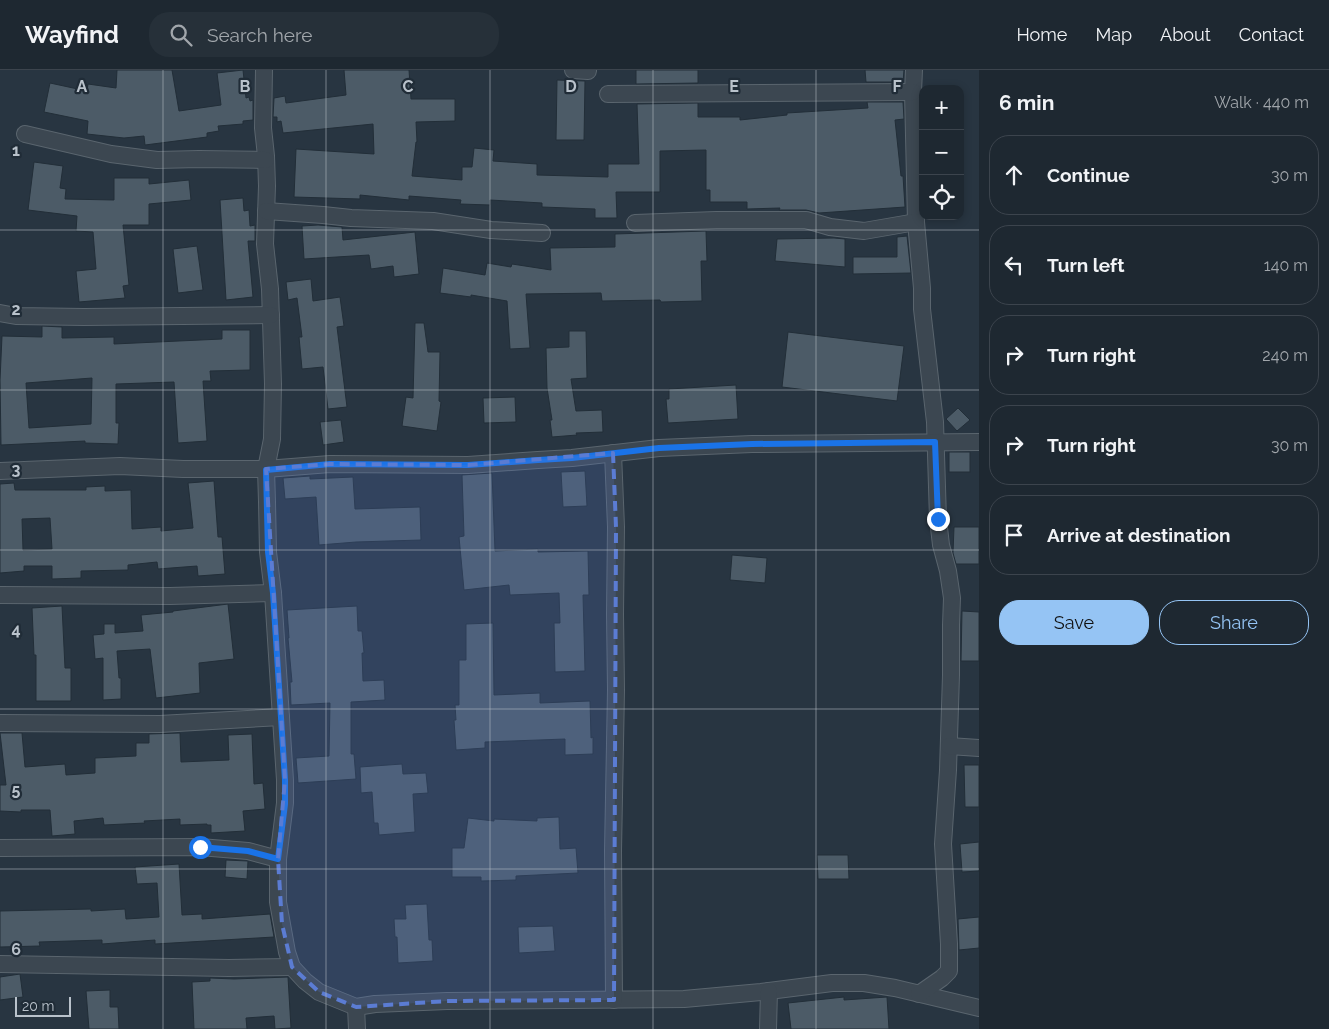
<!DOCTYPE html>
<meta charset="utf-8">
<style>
body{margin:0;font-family:Raleway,sans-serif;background:#263039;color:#f1f3f6}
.controls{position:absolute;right:15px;top:15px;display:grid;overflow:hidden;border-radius:10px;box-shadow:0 2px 8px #0003}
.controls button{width:45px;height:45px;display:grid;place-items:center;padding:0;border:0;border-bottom:1px solid #3c444d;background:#1e2831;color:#f1f3f6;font:25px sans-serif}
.scale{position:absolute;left:15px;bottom:12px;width:56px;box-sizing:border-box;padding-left:5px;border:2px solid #b9c2cb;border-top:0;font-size:14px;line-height:18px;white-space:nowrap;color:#b9c2cb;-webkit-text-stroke:4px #202c37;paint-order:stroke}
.stop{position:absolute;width:15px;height:15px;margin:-11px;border:4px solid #1a73e8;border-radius:50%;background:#fff}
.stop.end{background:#1a73e8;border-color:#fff;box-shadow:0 1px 5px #0008}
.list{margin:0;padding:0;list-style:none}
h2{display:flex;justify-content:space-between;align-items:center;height:65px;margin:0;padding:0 20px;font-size:21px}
h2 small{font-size:16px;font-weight:400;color:#a1a6ab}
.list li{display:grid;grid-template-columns:32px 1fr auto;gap:15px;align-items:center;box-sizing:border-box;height:80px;margin:0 10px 10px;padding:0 10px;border:1px solid #3c444d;border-radius:20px}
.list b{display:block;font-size:19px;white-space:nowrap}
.list em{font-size:16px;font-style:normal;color:#a1a6ab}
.actions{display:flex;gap:10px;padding:15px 20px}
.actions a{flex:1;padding:11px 0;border:1px solid #95c4f4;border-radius:20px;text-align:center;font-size:18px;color:#95c4f4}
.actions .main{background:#95c4f4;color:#111}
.icon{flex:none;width:28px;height:28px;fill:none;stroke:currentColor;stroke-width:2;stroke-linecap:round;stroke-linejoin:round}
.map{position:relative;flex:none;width:979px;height:959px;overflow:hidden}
header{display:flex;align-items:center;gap:30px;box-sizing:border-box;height:70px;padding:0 25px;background:#1e2831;border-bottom:1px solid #3c444d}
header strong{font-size:24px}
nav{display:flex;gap:28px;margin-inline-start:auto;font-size:18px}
.search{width:350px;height:45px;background:#263039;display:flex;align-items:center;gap:12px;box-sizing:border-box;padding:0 18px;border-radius:20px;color:#a1a6ab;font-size:19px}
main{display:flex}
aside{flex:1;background:#1e2831}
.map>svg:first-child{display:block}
.building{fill:#4c5b67;stroke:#222e38;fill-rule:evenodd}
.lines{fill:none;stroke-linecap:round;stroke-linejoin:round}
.minor-casing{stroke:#5a656e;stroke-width:18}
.minor{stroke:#3c4751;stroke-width:16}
.route{stroke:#1a73e8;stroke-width:6}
.marked{fill:#5b7cd3;fill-opacity:0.2;stroke:#5b7cd3;stroke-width:4;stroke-dasharray:10 6;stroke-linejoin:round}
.grid{fill:none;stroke:#b9c2cb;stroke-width:1;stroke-opacity:0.55}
.grid-label{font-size:16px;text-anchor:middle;font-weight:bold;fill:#b9c2cb;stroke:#202c37;stroke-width:4.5;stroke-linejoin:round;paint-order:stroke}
</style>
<header>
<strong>Wayfind</strong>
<div class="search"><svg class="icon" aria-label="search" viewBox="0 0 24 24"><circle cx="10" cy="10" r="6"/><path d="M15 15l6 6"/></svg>Search here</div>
<nav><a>Home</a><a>Map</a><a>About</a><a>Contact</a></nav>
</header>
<main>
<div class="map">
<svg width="979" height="959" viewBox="0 0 979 959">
<rect width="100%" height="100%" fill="#283541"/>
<g class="building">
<polygon points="117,0 172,0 179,41 221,35 217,3 243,0 246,28 249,27 250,31 253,30 253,50 243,51 243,54 218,56 219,61 207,63 207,67 145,75 144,66 124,68 87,64 88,51 44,42 50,13 87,21 88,14 116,18"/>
<polygon points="344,0 409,0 411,29 455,29 455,51 416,52 417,72 416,72 412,106 462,110 462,97 472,97 474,78 494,80 493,91 537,94 537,105 608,107 608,94 639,94 637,34 698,33 698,47 740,47 740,50 787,45 787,43 868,38 867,32 903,32 904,49 895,50 901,106 903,106 905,137 819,143 806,140 779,140 780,138 747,139 747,132 710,132 710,120 706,120 706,80 660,81 660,122 616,122 617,148 595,148 595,139 542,137 542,133 490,130 490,135 460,134 461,130 409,126 409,130 360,125 360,129 294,127 296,79 374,84 373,54 283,63 281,51 277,52 277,47 273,47 274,28 285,26 286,33 346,25"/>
<polygon points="636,0 698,0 698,13 636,14"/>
<polygon points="865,0 904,0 903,12 866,12"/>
<polygon points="557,10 585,11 584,70 556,70"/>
<polygon points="34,92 63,96 60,118 66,119 65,129 114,130 114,108 149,108 149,114 189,110 191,130 149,134 149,155 123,155 129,215 123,216 125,228 79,232 76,201 96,199 93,162 76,161 77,146 28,140"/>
<polygon points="243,128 244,141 249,140 250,156 255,155 255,171 248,171 253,227 226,230 220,130"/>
<polygon points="318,155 342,157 343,170 415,162 419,204 394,207 393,196 371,199 369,185 304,189 302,156"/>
<polygon points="706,161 707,191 701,191 702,231 661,232 660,230 602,231 601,223 526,224 530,278 510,279 507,231 471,225 471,227 440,223 443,198 485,205 487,193 511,197 512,194 551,200 550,178 615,177 615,164"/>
<polygon points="907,166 911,203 853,204 853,187 897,187 897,167"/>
<polygon points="834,168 845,169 845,197 775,191 777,169"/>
<polygon points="197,176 203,220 178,223 173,179"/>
<polygon points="311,209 313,231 340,227 344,256 337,257 347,337 328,339 323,297 302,299 299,267 302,267 297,228 288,230 286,212"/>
<polygon points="415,253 424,253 428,282 440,282 439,331 441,332 437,361 402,356 406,327 413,328"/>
<path d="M42 256 62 257V268L114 267V274L222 269V260H250V300L210 301 211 311H203L207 371 178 373 174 312 116 314V353H119L118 374 85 373V371L1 375 0 310 2 266 42 267ZM92 308 91 354 29 358 26 313Z"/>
<polygon points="569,261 586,261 587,308 571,309 576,341 602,340 603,362 576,363 577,365 552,367 550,350 552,350 547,318 546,278 569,277"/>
<polygon points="788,262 904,276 897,331 782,317"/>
<polygon points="736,315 738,349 668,353 666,329 669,329 669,319"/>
<polygon points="515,327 516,352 484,353 483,328"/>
<polygon points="958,338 970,350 957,361 946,349"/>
<polygon points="341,350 344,372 323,375 320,352"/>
<rect x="949" y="382" width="21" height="20"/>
<polygon points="585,401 587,436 563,437 561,402"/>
<polygon points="492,403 495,481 538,479 538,482 588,481 589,525 583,525 585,601 555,602 554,553 560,553 559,523 510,525 509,515 464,520 459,467 464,466 462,405"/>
<polygon points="310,406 310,409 353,407 355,439 420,437 421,470 356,472 319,475 316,427 285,429 283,408"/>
<path d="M214 411 218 467H222L225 504 198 506 197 496 158 499 157 492 128 495V500L81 501V508L52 509V496H24V501L0 503V414L14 413 15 420H86V417L105 416V421L131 420 132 459 161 457V461L193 458 188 413ZM50 448 52 479 23 480 22 449Z"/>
<polygon points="954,457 979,457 979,494 956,494 953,483"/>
<polygon points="732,485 767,488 765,513 730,510"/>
<polygon points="228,534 234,589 199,593 200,623 156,628 150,579 117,581 119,608 121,608 121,629 103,630 103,588 95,589 93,565 104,564 104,554 115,554 115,563 143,561 141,545 173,542 173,541"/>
<polygon points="62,536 65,598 71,598 71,631 36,631 36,585 34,585 32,538"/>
<polygon points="357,536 358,561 362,561 364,583 362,583 363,611 384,610 385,630 351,632 351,684 354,684 356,709 298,713 296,688 329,686 330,633 291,635 290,612 292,612 288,568 289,568 287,540"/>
<polygon points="962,541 979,542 979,591 961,591"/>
<polygon points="493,553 494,625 540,623 540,633 590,631 591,668 593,667 593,684 565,685 565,669 485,672 485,678 456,680 454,650 456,650 455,635 459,635 459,590 466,590 466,554"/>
<polygon points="0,663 22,663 25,697 65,694 66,705 95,703 95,688 136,686 136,673 149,673 149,664 180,663 181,692 229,690 228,665 252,664 254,714 263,713 265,739 243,741 245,761 211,763 211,755 207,755 207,754 180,755 180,749 144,751 145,753 104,755 103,748 74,751 75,764 52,766 50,740 21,740 21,742 0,741 0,715 6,715"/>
<polygon points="402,694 403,704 426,703 428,723 413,724 415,762 379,765 378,753 374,753 372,722 361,723 360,697"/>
<polygon points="964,695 979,695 979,737 965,737"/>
<polygon points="559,747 560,779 576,778 578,803 516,806 516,810 481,811 481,807 452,807 452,778 464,778 468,748 494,751 494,749 537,751 537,748"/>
<polygon points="979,772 979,801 962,802 960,774"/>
<polygon points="817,785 848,785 849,809 818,809"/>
<polygon points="226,790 248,791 247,809 225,807"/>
<polygon points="179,794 182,845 202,844 202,849 270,844 274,867 155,874 155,870 102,874 102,870 39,872 40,876 0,877 0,841 91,839 91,841 125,839 126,849 159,847 157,813 137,814 135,797"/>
<polygon points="427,834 429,870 432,870 433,891 398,893 397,867 395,867 394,849 406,849 405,835"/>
<polygon points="979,847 979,878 959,880 958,849"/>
<polygon points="553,856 555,881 519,883 518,857"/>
<polygon points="20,904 23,927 0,930 0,907"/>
<polygon points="288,907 291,958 275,959 274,946 246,948 247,959 194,959 192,912 210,911 210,908 234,909"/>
<polygon points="110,920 110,937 118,937 119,959 89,959 86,921"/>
<polygon points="844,927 844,930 887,927 889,959 791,959 788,933"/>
</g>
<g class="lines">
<defs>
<g id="minor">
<polyline points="264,0 263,58 266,86 267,116 265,174 270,219 273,314 272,369 266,399 267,432 268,482 273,523 285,710 285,733 278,789 278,832 287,882 292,897 305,911 319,922 356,937 375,934 447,931 684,929 761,922 832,913 864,913 895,918 979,938"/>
<polyline points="573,0 588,1"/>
<polyline points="914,0 913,22 916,152 922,218 922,239 935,352 938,449 941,475 948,501 952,528 951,555 951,605 948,700 943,774 949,874 949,901 942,908 919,924"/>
<polyline points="608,24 913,22"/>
<polyline points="25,64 111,84 157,90 199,89 266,90"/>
<polyline points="266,141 323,145 351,148 433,151 491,160 542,163"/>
<polyline points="635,153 716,150 806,150 830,157 864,161 916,152"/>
<polyline points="0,243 16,246 84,247 271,245"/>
<polyline points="613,383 616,457 615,544 616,620 613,781 614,930"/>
<polyline points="0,401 120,396 183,399 266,399 330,394 468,395 538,390 572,388 659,378 752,374 979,372"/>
<polyline points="0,525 170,526 273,523"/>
<polyline points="0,653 160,654 281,647"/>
<polyline points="949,676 979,678"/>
<polyline points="0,778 200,777 248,781 278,789"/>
<polyline points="0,894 229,898 292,897"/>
<polyline points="356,937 357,959"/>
<polyline points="768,959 769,921"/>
</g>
</defs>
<use href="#minor" class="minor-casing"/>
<use href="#minor" class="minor"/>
</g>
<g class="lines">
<polyline class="route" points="200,777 248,781 278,789 285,734 285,710 273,523 268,482 266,400 330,394 468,395 538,390 572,388 659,378 752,374 935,372 938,449"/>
</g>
<path class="marked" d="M613 383 616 457 614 930 447 931 356 937 319 922 292 897 282 854 278 789 285 710 266 399 330 394 468 395Z"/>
<path class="grid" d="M163 0V959M326 0V959M490 0V959M653 0V959M816 0V959M0 160H979M0 320H979M0 480H979M0 639H979M0 799H979"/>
<g class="grid-label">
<text x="82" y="22">A</text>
<text x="245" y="22">B</text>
<text x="408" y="22">C</text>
<text x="571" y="22">D</text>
<text x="734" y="22">E</text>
<text x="897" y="22">F</text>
<text x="16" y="86">1</text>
<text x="16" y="245">2</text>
<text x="16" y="405">3</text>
<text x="16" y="565">4</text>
<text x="16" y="725">5</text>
<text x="16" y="885">6</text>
</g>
</svg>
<div class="controls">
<button>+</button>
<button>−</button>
<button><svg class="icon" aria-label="locate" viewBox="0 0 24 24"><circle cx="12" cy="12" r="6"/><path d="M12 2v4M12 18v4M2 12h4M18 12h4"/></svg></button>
</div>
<div class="scale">20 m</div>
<div class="stop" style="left:200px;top:777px"></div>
<div class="stop end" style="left:938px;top:449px"></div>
</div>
<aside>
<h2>6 min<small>Walk · 440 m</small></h2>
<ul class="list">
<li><svg class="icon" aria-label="ahead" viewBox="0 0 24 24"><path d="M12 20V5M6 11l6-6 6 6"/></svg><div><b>Continue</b></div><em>30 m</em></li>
<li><svg class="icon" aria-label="left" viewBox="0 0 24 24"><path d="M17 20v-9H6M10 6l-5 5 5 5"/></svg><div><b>Turn left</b></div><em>140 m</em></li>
<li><svg class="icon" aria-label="right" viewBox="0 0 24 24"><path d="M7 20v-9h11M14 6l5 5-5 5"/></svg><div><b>Turn right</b></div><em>240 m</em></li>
<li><svg class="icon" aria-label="right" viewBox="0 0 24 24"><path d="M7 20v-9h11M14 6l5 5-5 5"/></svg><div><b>Turn right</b></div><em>30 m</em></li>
<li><svg class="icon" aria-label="arrive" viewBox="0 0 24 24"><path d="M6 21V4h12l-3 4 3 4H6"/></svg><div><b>Arrive at destination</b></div></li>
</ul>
<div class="actions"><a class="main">Save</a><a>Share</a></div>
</aside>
</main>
